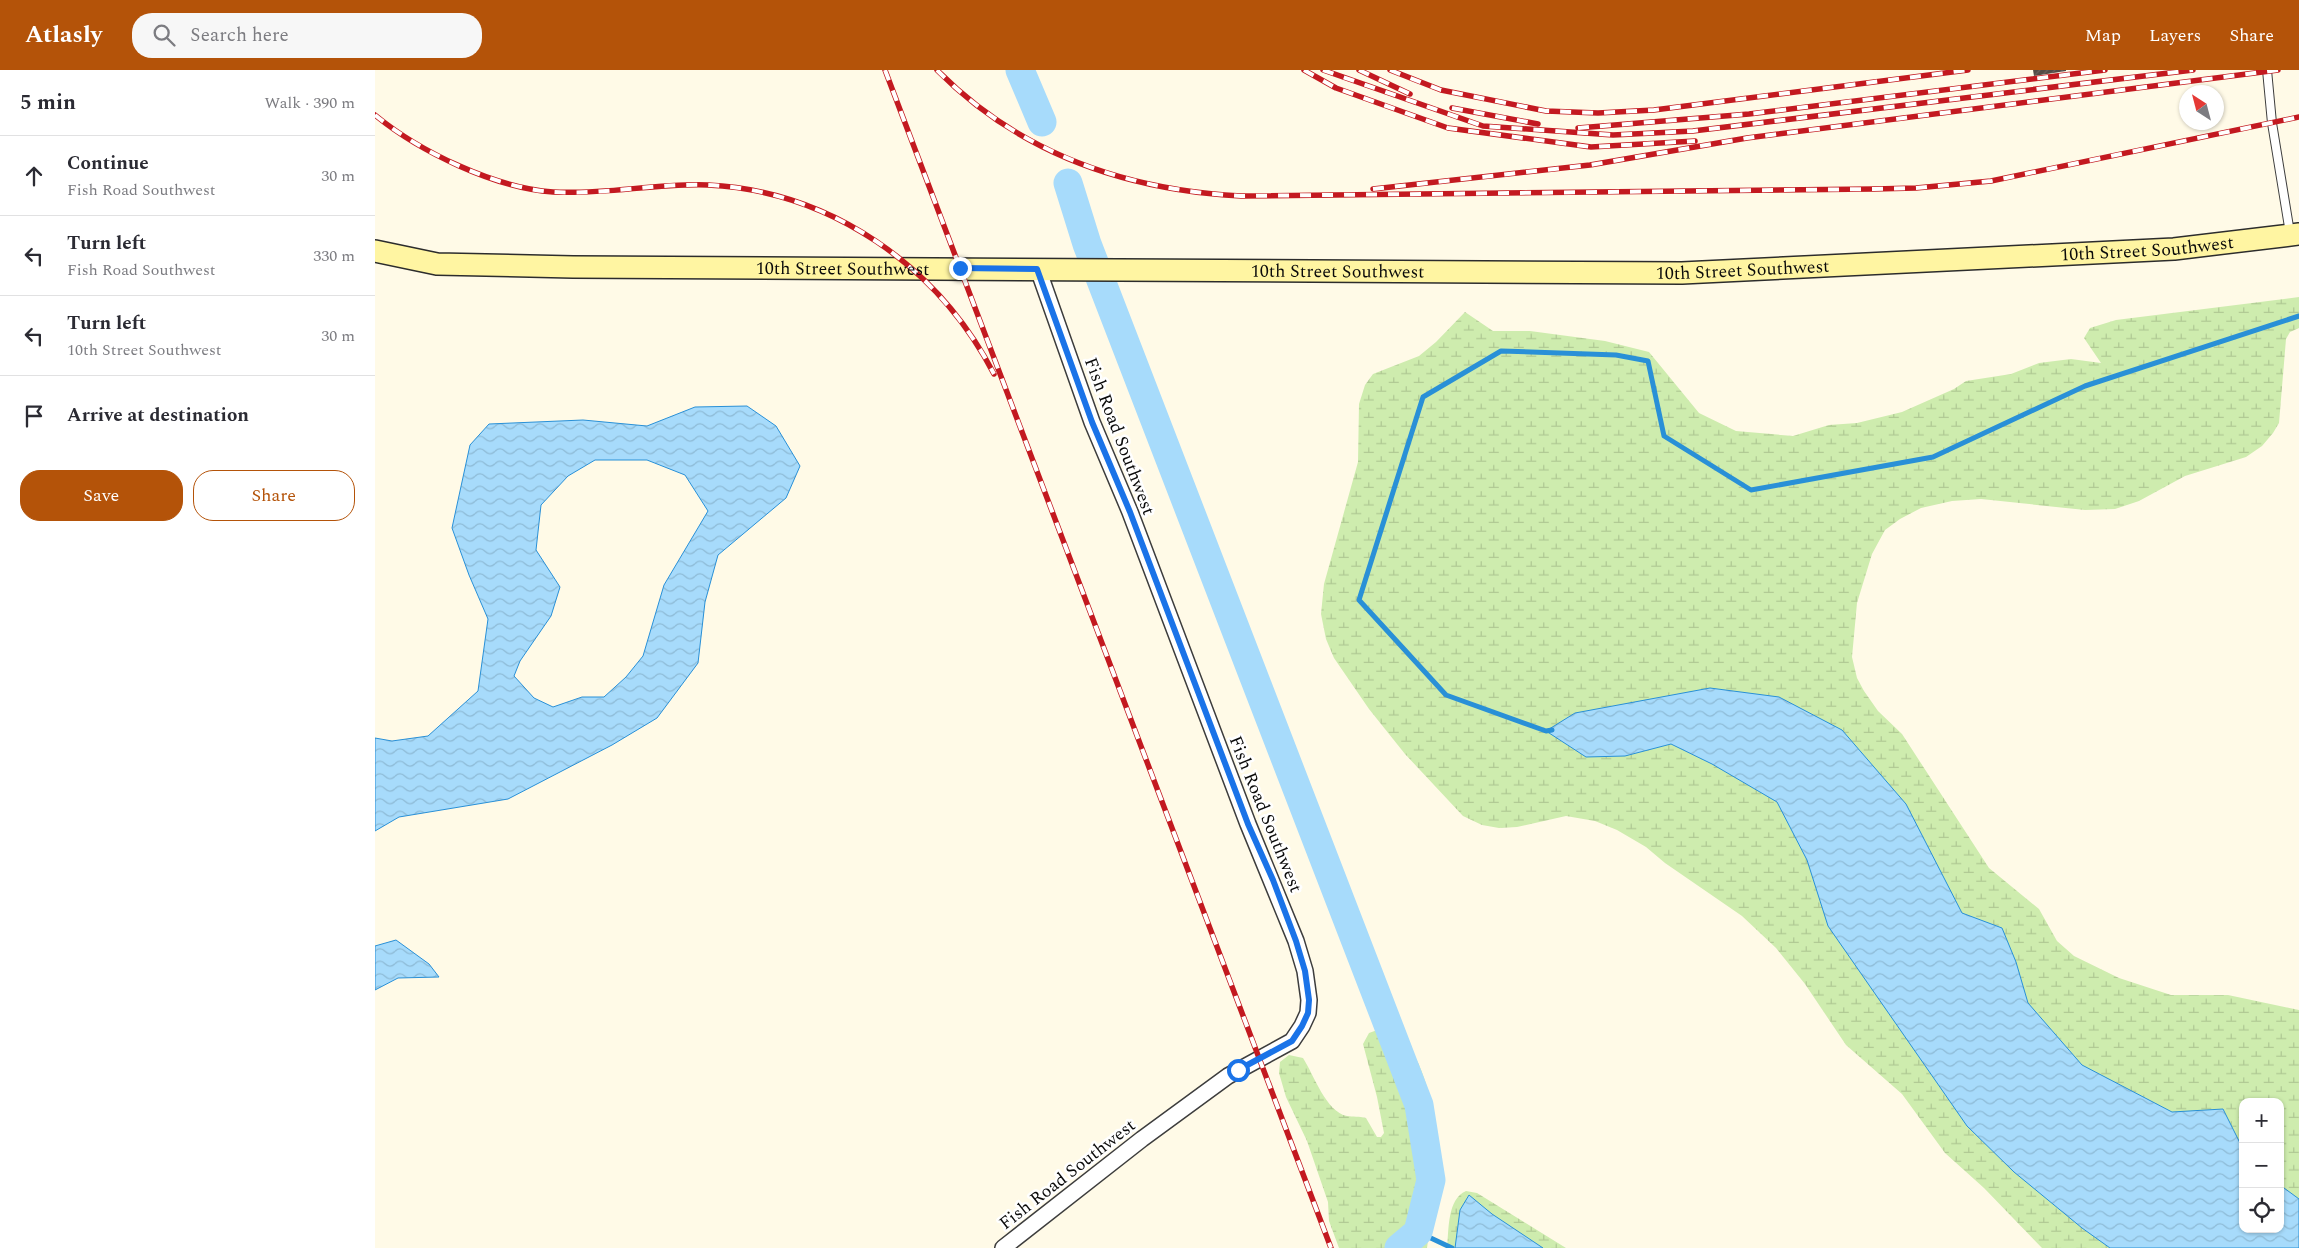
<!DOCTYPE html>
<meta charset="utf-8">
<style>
body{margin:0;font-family:Spectral,serif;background:#f7f7f7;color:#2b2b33}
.controls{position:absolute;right:15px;bottom:15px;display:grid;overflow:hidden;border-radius:10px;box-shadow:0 1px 4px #0004}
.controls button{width:45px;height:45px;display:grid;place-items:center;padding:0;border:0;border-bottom:1px solid #e1e1e2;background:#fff;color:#2b2b33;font:25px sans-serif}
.compass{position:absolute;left:1804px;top:15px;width:45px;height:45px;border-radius:50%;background:#fff;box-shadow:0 1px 4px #0004;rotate:324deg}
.stop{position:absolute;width:15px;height:15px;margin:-11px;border:4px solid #1a73e8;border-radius:50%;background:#fff}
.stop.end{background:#1a73e8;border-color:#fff;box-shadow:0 1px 5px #0008}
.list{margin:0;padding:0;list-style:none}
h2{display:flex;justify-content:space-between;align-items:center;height:65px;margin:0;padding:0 20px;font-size:21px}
h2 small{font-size:16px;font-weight:400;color:#7c7c81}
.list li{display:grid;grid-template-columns:32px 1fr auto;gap:15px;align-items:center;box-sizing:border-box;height:80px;padding:0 20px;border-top:1px solid #e1e1e2}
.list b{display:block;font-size:19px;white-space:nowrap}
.list p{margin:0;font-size:16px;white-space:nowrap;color:#7c7c81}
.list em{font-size:16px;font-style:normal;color:#7c7c81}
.actions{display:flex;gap:10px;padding:15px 20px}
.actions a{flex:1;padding:11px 0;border:1px solid #b45309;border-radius:20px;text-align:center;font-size:18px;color:#b45309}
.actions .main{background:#b45309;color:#fff}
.icon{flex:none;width:28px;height:28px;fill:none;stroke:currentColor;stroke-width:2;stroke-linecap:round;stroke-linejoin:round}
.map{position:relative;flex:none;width:1924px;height:1178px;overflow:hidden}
header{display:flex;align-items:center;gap:30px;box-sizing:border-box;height:70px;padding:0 25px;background:#b45309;color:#fff}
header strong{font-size:24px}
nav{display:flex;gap:28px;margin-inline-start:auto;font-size:18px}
.search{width:350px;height:45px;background:#f7f7f7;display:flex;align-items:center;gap:12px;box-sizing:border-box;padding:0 18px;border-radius:20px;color:#7c7c81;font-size:19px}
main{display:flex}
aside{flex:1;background:#fff}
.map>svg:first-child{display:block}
.wetland{fill:url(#wetland-marsh);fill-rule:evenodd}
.water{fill:url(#water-waves);stroke:#2990d7;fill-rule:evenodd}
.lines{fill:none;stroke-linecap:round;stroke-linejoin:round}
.stream{stroke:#2990d7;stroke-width:5}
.river{stroke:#a7dbfb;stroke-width:29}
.building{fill:url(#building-hatch)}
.service-casing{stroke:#3d3d3d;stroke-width:10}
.minor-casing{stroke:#3d3d3d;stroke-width:18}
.secondary-casing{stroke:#2c2c2c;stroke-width:24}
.service{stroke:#fff;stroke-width:8}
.minor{stroke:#fff;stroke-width:15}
.secondary{stroke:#fff5a2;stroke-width:21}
.rail-casing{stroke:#c31920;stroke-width:5.5}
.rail{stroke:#fff;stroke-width:4;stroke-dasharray:11;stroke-linecap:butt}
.route{stroke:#1a73e8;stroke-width:6}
.labels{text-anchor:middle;stroke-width:5;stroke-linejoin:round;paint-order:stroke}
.street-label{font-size:18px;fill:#0a0a0a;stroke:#fff}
</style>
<header>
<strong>Atlasly</strong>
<div class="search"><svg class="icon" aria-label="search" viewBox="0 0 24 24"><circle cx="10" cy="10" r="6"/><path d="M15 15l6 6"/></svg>Search here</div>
<nav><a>Map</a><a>Layers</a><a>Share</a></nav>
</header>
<main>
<aside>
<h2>5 min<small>Walk · 390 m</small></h2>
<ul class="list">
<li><svg class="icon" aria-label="ahead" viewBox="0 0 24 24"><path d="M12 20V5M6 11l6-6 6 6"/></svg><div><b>Continue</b><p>Fish Road Southwest</p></div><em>30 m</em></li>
<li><svg class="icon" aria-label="left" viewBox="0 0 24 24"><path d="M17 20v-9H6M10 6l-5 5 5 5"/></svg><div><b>Turn left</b><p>Fish Road Southwest</p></div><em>330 m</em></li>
<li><svg class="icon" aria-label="left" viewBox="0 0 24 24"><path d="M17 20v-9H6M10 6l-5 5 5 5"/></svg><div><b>Turn left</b><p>10th Street Southwest</p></div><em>30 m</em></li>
<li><svg class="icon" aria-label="arrive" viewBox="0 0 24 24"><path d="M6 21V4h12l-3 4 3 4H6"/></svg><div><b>Arrive at destination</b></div></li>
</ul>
<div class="actions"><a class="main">Save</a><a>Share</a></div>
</aside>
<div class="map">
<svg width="1924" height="1178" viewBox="0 0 1924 1178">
<defs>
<pattern id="wetland-marsh" width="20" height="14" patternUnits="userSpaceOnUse" patternTransform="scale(1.25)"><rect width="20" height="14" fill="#ceecae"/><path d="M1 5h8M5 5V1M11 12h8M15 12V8" fill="none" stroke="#b0c994"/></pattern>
<pattern id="water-waves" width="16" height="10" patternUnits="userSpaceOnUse" patternTransform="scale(1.25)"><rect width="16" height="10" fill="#a7dbfb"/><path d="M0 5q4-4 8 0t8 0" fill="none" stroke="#8ebbd6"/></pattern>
<pattern id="building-hatch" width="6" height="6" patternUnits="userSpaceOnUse" patternTransform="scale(1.25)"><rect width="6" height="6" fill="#534b46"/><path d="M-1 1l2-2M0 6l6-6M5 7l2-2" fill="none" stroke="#67605c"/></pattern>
</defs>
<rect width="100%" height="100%" fill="#fffae7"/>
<g class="wetland">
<path d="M1924 227V258L1915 262 1911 269 1904 353 1898 363 1887 376 1871 387 1810 406 1764 431 1740 439 1710 440 1606 429 1577 431 1546 438 1525 449 1510 460 1497 484 1482 533 1477 587 1482 608 1489 621 1503 641 1527 664 1614 798 1664 839 1682 871 1699 886 1744 908 1796 925H1853L1924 940V1178H1667L1609 1118 1570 1083 1527 1024 1471 975 1430 914 1401 878 1367 846 1290 793 1271 777 1242 760 1220 751 1191 746 1142 757 1124 758 1107 755 1088 746 1030 684 994 639 959 588 951 569 946 544 949 514 983 392 984 334 990 315 998 304 1044 286 1061 272 1090 242 1118 261H1155L1230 271 1274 282 1324 343 1361 361 1418 366 1454 355 1482 353 1527 342 1579 319 1591 311 1636 304 1664 293 1696 289 1726 293 1709 268 1715 258 1741 250ZM1868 1032H1905V1159H1868Z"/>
<path d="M1005 959C1011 961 1021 963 1026 968 1056 996 1066 1073 1062 1113 1060 1135 1055 1156 1052 1178H964L954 1151 953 1132 932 1071 911 1027 904 1003 905 992 914 985 928 988C939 1005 951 1042 972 1046 978 1047 984 1046 991 1048L1002 1067H1006L1009 1063 1002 1027 988 974 994 963Z"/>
<path d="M1091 1121 1102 1123 1191 1178H1072C1074 1160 1072 1129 1091 1121Z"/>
</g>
<g class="water">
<path d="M372 336 401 356 425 396 411 428 343 485 330 532 323 593 282 648 237 675 133 729 24 747 0 761V668L17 671 53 666 103 621 113 549 94 505 77 458 95 375 114 354 208 350 272 356 320 337ZM220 390H272L310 405 333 441 289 515 268 586 251 607 229 627H207L178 637 159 628 139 606 145 591 176 546 185 517 161 480 166 435 193 406Z"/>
<polygon points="1335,618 1404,627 1467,660 1531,734 1587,843 1627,858 1641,892 1653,933 1707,995 1797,1042 1848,1039 1868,1079 1868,1159 1905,1159 1905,1115 1924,1129 1924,1178 1735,1178 1707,1158 1639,1102 1592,1056 1453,856 1432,790 1402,732 1337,694 1296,674 1250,686 1211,687 1171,661 1200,643"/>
<polygon points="21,870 54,894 64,907 23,908 0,920 0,876"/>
<polygon points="1094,1125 1117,1144 1168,1178 1080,1178 1085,1140"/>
</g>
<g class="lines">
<g class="stream">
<polyline points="1177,660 1171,661 1071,625 984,530 1048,327 1126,281 1241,285 1273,291 1289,366 1376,420 1558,387 1710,316 1924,246"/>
<polyline points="1043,1162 1077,1178"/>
</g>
<g class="river">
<polyline points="645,0 667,52"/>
<polyline points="693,113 712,174 1044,1035 1056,1110 1043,1162 1024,1178"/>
</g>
</g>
<polygon class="building" points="1658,0 1691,0 1691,1 1659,6"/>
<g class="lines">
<defs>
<polyline id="service" points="1892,0 1897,53 1915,163"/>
<polyline id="minor" points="628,1178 767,1069 853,1006 917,971 927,956 933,943 934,930 930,901 921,871 873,754 755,442 717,352 663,199"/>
<g id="secondary">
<path id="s1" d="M0 181 62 194 198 197 1307 203 1799 179 1924 164"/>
</g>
</defs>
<use href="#service" class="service-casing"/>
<use href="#minor" class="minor-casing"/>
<use href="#secondary" class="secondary-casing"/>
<use href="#service" class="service"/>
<use href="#minor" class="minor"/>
<use href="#secondary" class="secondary"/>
<defs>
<g id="rail">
<polyline points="510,0 956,1178"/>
<path d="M562 0C644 83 751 120 866 126L1499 119 1541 118 1616 111 1924 47"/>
<polyline points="929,0 961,18 1073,58 1216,77 1320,71"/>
<polyline points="948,0 1108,56 1238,65 1318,61 1818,0"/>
<polyline points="984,0 1035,24"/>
<polyline points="1015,0 1066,20 1171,41 1223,43 1279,40 1593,0"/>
<polyline points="1077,38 1163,54"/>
<path d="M0 45C45 82 120 118 178 122 230 125 281 113 333 115 456 121 563 196 619 304"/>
<polyline points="1203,58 1374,44 1730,0"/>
<polyline points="998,119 1215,95 1372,68 1903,0"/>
</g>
</defs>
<use href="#rail" class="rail-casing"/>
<use href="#rail" class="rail"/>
</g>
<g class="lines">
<polyline class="route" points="585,198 662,199 717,352 755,442 873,754 898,810 921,871 930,901 934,930 933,943 927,956 917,971 863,1000"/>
</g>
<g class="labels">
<g class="street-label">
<text dy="6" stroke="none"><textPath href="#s1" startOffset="1774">10th Street Southwest</textPath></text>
<text dy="6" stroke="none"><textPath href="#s1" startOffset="469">10th Street Southwest</textPath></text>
<text dy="6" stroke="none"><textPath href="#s1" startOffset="1369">10th Street Southwest</textPath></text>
<text dy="6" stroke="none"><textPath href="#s1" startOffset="964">10th Street Southwest</textPath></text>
<text transform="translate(745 366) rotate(69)" y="6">Fish Road Southwest</text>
<text transform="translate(891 744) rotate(68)" y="6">Fish Road Southwest</text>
<text transform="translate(692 1104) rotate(-38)" y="6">Fish Road Southwest</text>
</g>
</g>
</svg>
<div class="controls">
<button>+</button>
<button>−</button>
<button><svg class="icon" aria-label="locate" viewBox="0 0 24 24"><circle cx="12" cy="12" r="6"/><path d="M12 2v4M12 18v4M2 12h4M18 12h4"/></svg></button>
</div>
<svg class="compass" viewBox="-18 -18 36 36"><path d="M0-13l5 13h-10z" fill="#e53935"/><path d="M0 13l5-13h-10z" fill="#7c7c81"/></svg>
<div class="stop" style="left:863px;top:1000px"></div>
<div class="stop end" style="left:585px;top:198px"></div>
</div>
</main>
